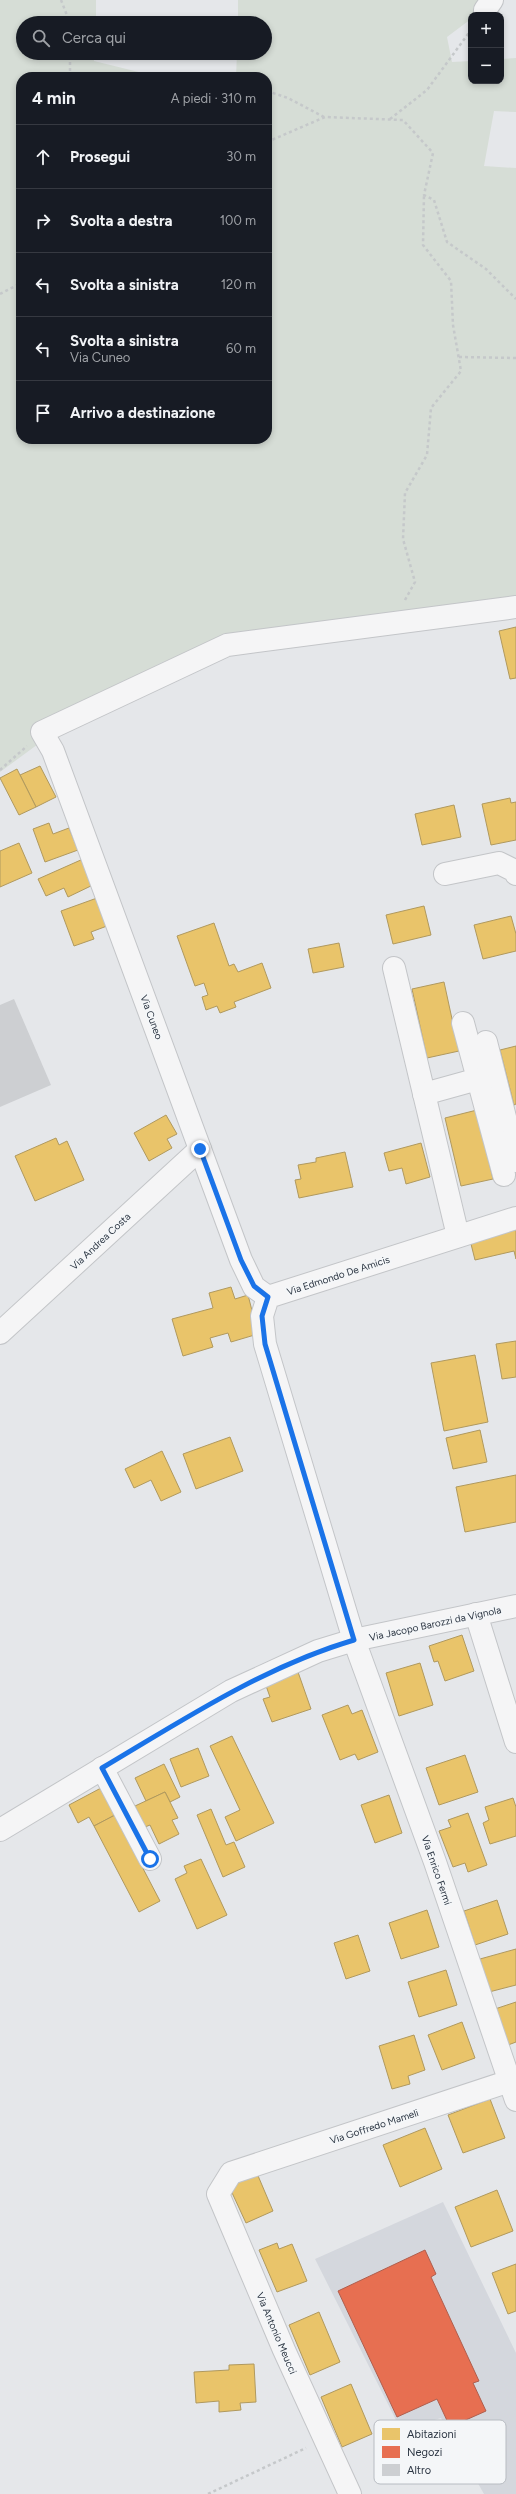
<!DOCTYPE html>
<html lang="it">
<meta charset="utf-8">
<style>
body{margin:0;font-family:Figtree,sans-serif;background:#20242c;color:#f1f3f6}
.controls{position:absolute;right:12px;top:12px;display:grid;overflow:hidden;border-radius:8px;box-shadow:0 2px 6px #0003}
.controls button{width:36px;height:36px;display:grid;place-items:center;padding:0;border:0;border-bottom:1px solid #363941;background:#171b24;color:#f1f3f6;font:20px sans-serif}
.stop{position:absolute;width:12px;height:12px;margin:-9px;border:3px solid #1a73e8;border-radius:50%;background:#fff}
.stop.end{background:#1a73e8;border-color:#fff;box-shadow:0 1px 4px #0008}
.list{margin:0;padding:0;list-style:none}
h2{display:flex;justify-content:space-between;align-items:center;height:52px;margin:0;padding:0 16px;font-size:17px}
h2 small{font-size:13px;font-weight:400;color:#9ea1a6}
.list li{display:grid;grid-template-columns:26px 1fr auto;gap:12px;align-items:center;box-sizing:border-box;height:64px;padding:0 16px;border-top:1px solid #363941}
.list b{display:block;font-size:15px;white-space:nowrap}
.list p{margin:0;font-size:13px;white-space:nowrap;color:#9ea1a6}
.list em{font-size:13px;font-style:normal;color:#9ea1a6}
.icon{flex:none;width:22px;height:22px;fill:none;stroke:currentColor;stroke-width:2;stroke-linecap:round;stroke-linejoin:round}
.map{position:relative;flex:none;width:516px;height:2494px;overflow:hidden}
.search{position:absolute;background:#171b24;box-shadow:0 2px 6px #0003;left:16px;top:16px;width:256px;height:44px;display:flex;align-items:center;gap:10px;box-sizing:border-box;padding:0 14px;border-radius:22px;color:#9ea1a6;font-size:15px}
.panel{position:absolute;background:#171b24;box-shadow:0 2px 6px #0003;left:16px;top:72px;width:256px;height:372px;border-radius:16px}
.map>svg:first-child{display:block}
.built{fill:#d4d7dd}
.green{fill:#d6ddd6}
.homes{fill:#e9c46a;stroke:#b0995e}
.shops{fill:#e76f51;stroke:#af5e4d}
.building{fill:#cdcfd2}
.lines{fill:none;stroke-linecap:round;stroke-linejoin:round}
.minor-casing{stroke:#c3c5c8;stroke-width:24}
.path{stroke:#c5c8ca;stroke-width:2.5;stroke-dasharray:3 3;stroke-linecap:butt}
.minor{stroke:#f5f5f6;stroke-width:22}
.route{stroke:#1a73e8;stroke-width:5}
.labels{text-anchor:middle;stroke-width:4;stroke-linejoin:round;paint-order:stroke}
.street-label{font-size:10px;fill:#2c3643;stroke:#f4f6f8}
.key{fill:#f4f6f8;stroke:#b8bcc2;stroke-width:1}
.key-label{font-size:11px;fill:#2c3643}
</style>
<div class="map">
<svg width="516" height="2494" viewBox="0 0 516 2494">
<rect width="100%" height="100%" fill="#e5e7ea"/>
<polygon class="built" points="443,2202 516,2353 516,2494 484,2494 441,2418 401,2430 315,2259"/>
<polygon class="green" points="0,0 96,0 96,23 23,23 23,53 94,53 94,61 159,77 21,77 21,439 267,439 267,77 236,77 237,53 265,53 265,23 238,23 238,0 496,0 476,15 471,15 471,19 447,37 452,62 471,61 471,81 501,81 501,59 516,58 516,112 494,111 484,166 516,168 516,600 340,622 237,632 161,663 116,687 0,772"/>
<g class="homes">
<polygon points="516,627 516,678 510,679 499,631"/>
<polygon points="40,766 56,797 36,807 20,775"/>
<polygon points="17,769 36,807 19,815 0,778"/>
<polygon points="510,798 511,803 516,802 516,840 491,845 482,804"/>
<polygon points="454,805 461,837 422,845 415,814"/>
<polygon points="49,823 53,834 69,828 78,850 45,862 33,829"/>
<polygon points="19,843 32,873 0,887 0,851"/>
<polygon points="83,859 95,884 68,897 64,888 46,896 38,879"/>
<polygon points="97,898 107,926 91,932 94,939 74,946 61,911"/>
<polygon points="424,906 431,935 393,944 386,915"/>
<polygon points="511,916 516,934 516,951 483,959 474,925"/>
<polygon points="214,923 229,966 234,964 238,972 262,963 271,988 234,1002 236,1007 220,1013 217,1006 206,1010 202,997 208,995 204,983 195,986 177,936"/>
<polygon points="339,943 344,967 313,973 308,949"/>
<polygon points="444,982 459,1051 427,1058 412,989"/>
<polygon points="516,1046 516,1104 514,1105 500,1050"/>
<polygon points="477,1110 493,1179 461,1186 445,1118"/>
<polygon points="166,1115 177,1134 167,1139 172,1148 149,1161 134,1133"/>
<polygon points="56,1138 59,1145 67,1141 84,1180 35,1201 15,1156"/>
<polygon points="421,1143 430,1177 406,1184 402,1168 389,1171 384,1153"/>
<polygon points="345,1152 353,1187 299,1198 295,1180 301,1179 298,1165 316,1162 316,1158"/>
<polygon points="516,1229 516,1259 514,1251 475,1260 470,1240"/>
<polygon points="231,1287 235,1299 248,1295 258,1334 231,1342 228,1333 210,1338 213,1347 183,1356 172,1319 213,1308 209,1293"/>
<polygon points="516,1341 516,1377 502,1379 496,1344"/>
<polygon points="475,1355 488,1422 444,1431 431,1363"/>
<polygon points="480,1430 487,1462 453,1469 446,1438"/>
<polygon points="230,1437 243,1471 196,1489 183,1454"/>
<polygon points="162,1451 181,1492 161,1501 151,1480 134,1488 125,1469"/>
<polygon points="516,1475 516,1522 465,1532 456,1487"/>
<polygon points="462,1635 474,1671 445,1681 438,1661 434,1662 429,1646"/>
<polygon points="420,1663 433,1705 399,1716 386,1673"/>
<polygon points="298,1672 311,1709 272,1722 263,1699 270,1697 265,1683"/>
<polygon points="348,1705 352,1714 362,1710 378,1752 358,1760 355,1754 340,1760 322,1715"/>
<polygon points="232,1736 274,1823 236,1841 225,1817 240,1810 210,1746"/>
<polygon points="198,1748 209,1776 181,1787 170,1759"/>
<polygon points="465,1755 478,1792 439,1805 426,1768"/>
<polygon points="164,1764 180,1797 170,1802 165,1792 146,1801 135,1778"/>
<polygon points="101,1788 115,1815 94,1826 89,1817 78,1823 69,1805"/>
<polygon points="165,1792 178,1818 172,1820 179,1834 159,1844 150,1825 145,1827 135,1806"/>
<polygon points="389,1795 402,1833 375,1843 361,1805"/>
<polygon points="513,1798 516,1807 516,1836 490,1844 483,1823 489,1820 485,1807"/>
<polygon points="211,1809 226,1845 234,1842 245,1867 223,1877 197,1815"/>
<polygon points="468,1813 487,1865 468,1872 465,1863 453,1867 439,1831 451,1827 448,1820"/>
<polygon points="115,1815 160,1901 139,1912 94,1826"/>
<polygon points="201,1859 227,1915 197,1929 175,1879 187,1873 184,1866"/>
<polygon points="497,1900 508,1934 475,1945 464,1911"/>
<polygon points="427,1910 439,1947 401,1959 389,1923"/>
<polygon points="358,1935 370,1971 346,1979 334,1943"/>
<polygon points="516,1949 516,1985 489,1992 480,1959"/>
<polygon points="446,1970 457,2005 419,2017 408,1982"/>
<polygon points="516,2002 516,2042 508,2045 495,2009"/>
<polygon points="462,2022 475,2058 442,2070 428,2035"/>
<polygon points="414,2035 425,2070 408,2076 410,2084 392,2089 379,2046"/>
<polygon points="490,2099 505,2138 463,2153 448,2115"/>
<polygon points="425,2128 442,2169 400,2187 383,2145"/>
<polygon points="256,2171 273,2211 246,2223 228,2184"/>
<polygon points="497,2190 513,2231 471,2247 455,2207"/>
<polygon points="277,2243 279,2249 292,2244 307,2281 277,2292 259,2250"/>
<polygon points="516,2264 516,2311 508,2314 492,2273"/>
<polygon points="319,2312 340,2362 310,2375 289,2325"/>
<polygon points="254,2364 256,2402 240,2403 241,2410 219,2412 219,2401 196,2403 194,2372 229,2370 229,2365"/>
<polygon points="351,2384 372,2434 342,2447 321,2397"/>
</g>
<polygon class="shops" points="425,2250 436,2274 431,2277 479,2381 473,2383 486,2411 450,2427 437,2399 397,2417 338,2291"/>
<polygon class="building" points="14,999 51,1085 0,1107 0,1005"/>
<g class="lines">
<defs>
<g id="minor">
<polyline points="485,10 492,0"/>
<polyline points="445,874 499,863 515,871 516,874"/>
<polyline points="394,968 458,1236"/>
<polyline points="463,1023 478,1079"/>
<polyline points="486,1042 516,1161"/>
<polyline points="424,1094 478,1079 504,1175"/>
<polyline points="516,1218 268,1297 262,1316 265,1344 354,1640 435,1862 516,2100"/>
<polyline points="268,1297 254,1287 241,1260 53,751 42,732 227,645 516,607"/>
<polyline points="0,1333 200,1149"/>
<polyline points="476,1614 516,1742"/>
<polyline points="102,1768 150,1859"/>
<polyline points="0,1830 231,1691 318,1651 354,1640 516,1606"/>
<polyline points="350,2494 284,2350 218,2194 231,2173 516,2079"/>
</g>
</defs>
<use href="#minor" class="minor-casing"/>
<g class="path">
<polyline points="61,0 70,23"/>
<polyline points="70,77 70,53"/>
<polyline points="267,91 288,98 324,117"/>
<polyline points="390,119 427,90 471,30"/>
<polyline points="267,142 325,117 403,120 433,153 424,195 434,200 447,242 486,269 516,299"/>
<polyline points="0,294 21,283"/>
<polyline points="459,357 516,358"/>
<polyline points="405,600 415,582 403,539 405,493 427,455 431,408 461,371 453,325 451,281 423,245 424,195"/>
<polyline points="0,770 27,746"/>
<polyline points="208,2494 306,2448"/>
</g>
<use href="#minor" class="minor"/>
</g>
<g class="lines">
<path class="route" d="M150 1859 102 1768C183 1720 263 1667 354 1640L265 1344 262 1316 268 1297 254 1286 241 1260 200 1149"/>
</g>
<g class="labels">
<g class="street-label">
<text transform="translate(152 1017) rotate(70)" y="4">Via Cuneo</text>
<text transform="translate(100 1241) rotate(-43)" y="4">Via Andrea Costa</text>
<text transform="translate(338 1275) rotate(-18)" y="4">Via Edmondo De Amicis</text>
<text transform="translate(435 1623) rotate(-12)" y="4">Via Jacopo Barozzi da Vignola</text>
<text transform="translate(437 1870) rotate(71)" y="4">Via Enrico Fermi</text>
<text transform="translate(374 2126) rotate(-18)" y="4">Via Goffredo Mameli</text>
<text transform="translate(277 2333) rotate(67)" y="4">Via Antonio Meucci</text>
</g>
</g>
<rect x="374" y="2420" width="132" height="64" rx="6" class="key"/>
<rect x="382" y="2428" width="18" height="12" fill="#e9c46a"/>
<rect x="382" y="2446" width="18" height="12" fill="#e76f51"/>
<rect x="382" y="2464" width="18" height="12" fill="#cdcfd2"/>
<g class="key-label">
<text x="407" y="2438">Abitazioni</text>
<text x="407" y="2456">Negozi</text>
<text x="407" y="2474">Altro</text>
</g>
</svg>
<div class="controls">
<button>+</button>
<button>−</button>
</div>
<div class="stop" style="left:150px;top:1859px"></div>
<div class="stop end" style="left:200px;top:1149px"></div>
<div class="search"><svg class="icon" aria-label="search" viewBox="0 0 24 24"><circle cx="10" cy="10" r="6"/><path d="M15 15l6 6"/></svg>Cerca qui</div>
<section class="panel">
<h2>4 min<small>A piedi · 310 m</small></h2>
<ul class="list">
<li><svg class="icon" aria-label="ahead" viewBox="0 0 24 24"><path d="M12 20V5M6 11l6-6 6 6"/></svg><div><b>Prosegui</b></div><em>30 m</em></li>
<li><svg class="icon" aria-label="right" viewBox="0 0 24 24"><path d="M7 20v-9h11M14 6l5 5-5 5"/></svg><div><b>Svolta a destra</b></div><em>100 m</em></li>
<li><svg class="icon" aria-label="left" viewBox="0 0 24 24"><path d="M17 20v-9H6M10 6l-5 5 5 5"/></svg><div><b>Svolta a sinistra</b></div><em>120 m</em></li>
<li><svg class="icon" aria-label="left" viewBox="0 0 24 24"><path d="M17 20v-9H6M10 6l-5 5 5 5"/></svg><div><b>Svolta a sinistra</b><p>Via Cuneo</p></div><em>60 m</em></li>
<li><svg class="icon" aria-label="arrive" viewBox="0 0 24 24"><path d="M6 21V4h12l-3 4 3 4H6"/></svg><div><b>Arrivo a destinazione</b></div></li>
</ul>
</section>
</div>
